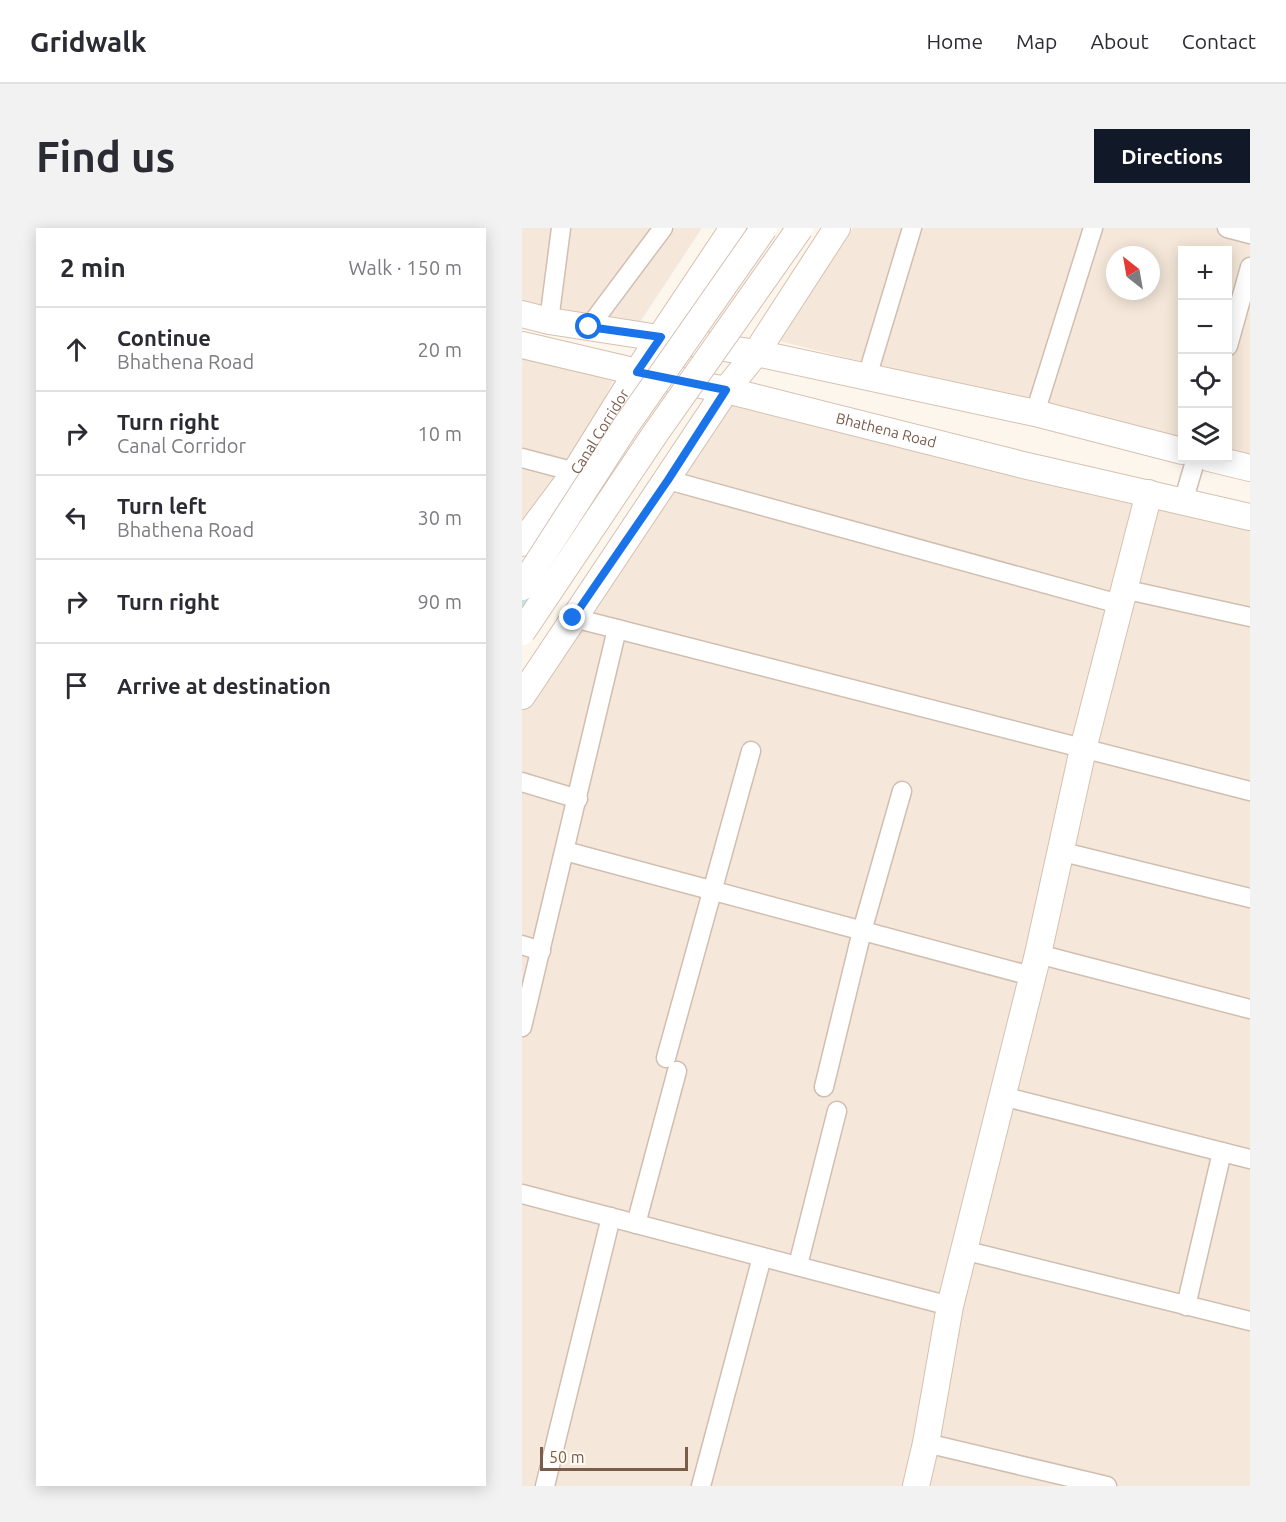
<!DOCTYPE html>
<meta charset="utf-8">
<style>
body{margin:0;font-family:Ubuntu,sans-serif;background:#f2f2f3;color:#2b2b33}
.controls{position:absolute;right:18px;top:18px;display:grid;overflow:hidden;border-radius:0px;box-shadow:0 3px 15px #0003}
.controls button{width:54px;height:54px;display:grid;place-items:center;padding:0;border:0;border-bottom:2px solid #e1e1e2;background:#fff;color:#2b2b33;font:30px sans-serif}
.compass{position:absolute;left:584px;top:18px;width:54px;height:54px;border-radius:50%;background:#fff;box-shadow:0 3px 15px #0003;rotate:329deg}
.scale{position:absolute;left:18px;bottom:15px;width:148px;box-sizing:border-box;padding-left:6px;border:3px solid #7a5c4d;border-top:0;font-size:16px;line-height:21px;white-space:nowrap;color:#7a5c4d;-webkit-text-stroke:4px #fffaf3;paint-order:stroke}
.stop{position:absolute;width:18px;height:18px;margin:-14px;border:4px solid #1a73e8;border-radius:50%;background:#fff}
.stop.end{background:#1a73e8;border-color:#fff;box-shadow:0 2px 6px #0008}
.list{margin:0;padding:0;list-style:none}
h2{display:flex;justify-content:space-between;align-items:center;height:78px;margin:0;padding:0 24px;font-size:26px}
h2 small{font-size:20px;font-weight:400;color:#7c7c81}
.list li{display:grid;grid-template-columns:39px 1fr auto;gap:18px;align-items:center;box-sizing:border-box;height:84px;padding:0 24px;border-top:2px solid #e1e1e2}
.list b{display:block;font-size:22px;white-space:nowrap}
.list p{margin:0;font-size:20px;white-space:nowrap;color:#7c7c81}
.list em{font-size:20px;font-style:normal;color:#7c7c81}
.icon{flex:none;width:33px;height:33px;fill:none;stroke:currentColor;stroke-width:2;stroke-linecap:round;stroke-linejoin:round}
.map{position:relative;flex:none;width:728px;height:1258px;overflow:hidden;border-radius:0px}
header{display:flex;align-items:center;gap:36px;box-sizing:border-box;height:84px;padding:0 30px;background:#fff;border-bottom:2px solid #e1e1e2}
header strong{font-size:28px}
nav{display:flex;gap:33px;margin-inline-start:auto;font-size:21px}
.intro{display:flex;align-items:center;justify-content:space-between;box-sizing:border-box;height:144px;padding:0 36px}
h1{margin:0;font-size:42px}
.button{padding:15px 27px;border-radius:0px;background:#111827;color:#fff;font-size:21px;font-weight:700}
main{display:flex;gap:36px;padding:0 36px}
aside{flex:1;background:#fff;border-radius:0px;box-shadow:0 3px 15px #0003}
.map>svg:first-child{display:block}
.residential{fill:#f5e8da;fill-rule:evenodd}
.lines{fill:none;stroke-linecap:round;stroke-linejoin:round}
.canal{stroke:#bfe3e8;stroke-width:21}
.street-casing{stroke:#d1beb0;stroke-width:21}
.secondary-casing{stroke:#d6c0b0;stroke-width:28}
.street{stroke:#fff;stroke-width:18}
.secondary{stroke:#fff;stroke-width:26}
.secondary-bridge-casing{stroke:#d6c0b0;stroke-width:28;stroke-linecap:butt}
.secondary-bridge{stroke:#fff;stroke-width:26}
.route{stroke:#1a73e8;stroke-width:8}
.labels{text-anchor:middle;stroke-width:6;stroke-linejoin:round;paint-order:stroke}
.street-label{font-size:15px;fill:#7a5c4d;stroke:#fffaf3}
</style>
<header>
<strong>Gridwalk</strong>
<nav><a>Home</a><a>Map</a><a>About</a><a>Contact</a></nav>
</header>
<div class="intro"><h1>Find us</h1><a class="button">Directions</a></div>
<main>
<aside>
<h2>2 min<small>Walk · 150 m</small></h2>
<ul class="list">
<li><svg class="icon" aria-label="ahead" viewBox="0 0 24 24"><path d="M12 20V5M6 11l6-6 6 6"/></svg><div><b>Continue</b><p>Bhathena Road</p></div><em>20 m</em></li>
<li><svg class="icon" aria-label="right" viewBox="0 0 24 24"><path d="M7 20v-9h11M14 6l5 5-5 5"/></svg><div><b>Turn right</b><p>Canal Corridor</p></div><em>10 m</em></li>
<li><svg class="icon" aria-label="left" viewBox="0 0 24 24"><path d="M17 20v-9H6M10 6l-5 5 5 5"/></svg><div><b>Turn left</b><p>Bhathena Road</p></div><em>30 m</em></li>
<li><svg class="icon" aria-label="right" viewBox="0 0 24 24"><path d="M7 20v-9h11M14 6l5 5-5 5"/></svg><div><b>Turn right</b></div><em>90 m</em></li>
<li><svg class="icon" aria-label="arrive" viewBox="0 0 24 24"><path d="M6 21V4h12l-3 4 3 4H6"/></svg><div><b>Arrive at destination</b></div></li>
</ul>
</aside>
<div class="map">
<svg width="728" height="1258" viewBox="0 0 728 1258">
<rect width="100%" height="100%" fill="#fdf6ec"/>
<g class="residential">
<polygon points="0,0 180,0 116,97 0,81"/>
<path d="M331 0H728V229L706 224V22H660V213L257 113ZM593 27H629V63H593Z"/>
<polygon points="0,122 95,144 53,233 0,305"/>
<polygon points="207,167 728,301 728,1258 0,1258 0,477"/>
</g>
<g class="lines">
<polyline class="canal" points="0,379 49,310"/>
<defs>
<g id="street">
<polyline points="705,0 728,6"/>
<polyline points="27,93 39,0"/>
<polyline points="67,99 141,0"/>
<polyline points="706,118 728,39"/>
<polyline points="345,149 390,0"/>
<polyline points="513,185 571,0"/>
<polyline points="0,230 53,244"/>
<polyline points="146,252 597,376"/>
<polyline points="661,274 674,230"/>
<polyline points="601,361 728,389"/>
<polyline points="52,390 728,563"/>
<polyline points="0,554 56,571"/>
<polyline points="43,623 509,748"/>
<polyline points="537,623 728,670"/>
<polyline points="0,717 19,723"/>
<polyline points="516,726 728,781"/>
<polyline points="0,799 95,401"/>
<polyline points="144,830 229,523"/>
<polyline points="302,859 340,703 380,563"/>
<polyline points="480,868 728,931"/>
<polyline points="0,966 428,1078"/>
<polyline points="114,996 155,843"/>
<polyline points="441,1022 728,1093"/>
<polyline points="276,1037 315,883"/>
<polyline points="664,1078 700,924"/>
<polyline points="404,1215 585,1258"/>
<polyline points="23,1258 89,989"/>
<polyline points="179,1258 240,1029"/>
</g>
<g id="secondary">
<polyline points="0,86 27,93 234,125 513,185 660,223"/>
<path id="s1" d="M0 117 115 144 204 162 497 236 728 289"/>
<polyline points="687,230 728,240"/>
<path id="s2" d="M0 315 53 244 115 144 211 0"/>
<polyline points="0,468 204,162 234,125 315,0"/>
<polyline points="394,1258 404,1215 428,1078 516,726 561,521 627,265"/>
</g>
</defs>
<use href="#street" class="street-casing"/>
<use href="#secondary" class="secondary-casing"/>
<use href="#street" class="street"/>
<use href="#secondary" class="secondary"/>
<defs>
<g id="secondary-bridge">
<polyline points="0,359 103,199 242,0"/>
<polyline points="0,404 133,206 278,0"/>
</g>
</defs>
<use href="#secondary-bridge" class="secondary-bridge-casing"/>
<use href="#secondary-bridge" class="secondary-bridge"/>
</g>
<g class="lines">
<polyline class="route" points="51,390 146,252 204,162 115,144 139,109 67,99"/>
</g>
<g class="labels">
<g class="street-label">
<text dy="5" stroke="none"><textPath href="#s1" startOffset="374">Bhathena Road</textPath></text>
<text dy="5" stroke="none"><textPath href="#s2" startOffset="136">Canal Corridor</textPath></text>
</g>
</g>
</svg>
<div class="controls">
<button>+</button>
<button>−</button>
<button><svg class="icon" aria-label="locate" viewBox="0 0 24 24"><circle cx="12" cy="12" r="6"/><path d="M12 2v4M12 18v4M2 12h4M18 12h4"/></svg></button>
<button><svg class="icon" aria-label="layers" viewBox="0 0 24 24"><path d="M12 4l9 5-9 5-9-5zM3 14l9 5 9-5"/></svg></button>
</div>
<svg class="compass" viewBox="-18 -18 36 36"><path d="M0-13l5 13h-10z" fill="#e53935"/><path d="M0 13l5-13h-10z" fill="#7c7c81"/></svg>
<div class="scale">50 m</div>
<div class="stop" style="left:67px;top:99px"></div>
<div class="stop end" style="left:51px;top:390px"></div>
</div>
</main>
